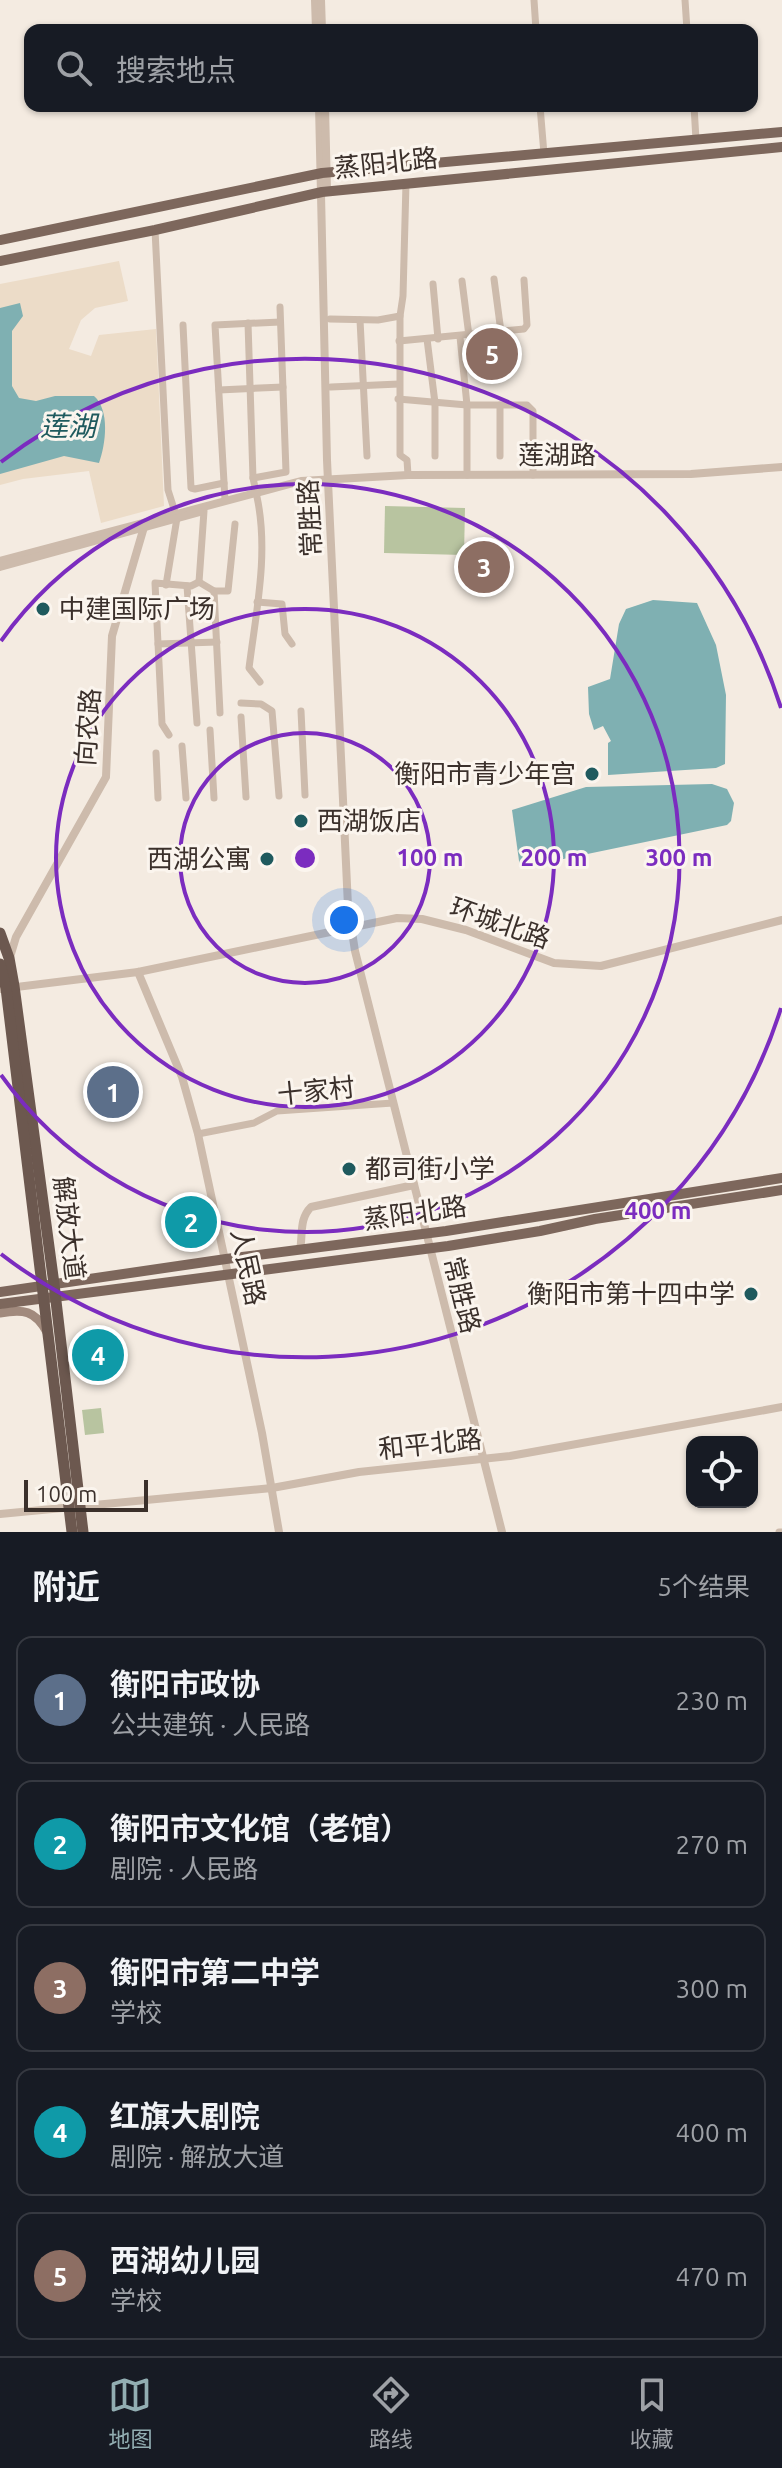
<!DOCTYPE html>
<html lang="zh">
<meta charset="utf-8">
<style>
body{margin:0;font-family:Ubuntu,"Noto Sans SC",sans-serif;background:#20242c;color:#f1f3f6}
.controls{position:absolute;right:24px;bottom:24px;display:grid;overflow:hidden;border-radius:16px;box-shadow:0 2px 6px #0004}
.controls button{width:72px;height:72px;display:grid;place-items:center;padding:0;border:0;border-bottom:2px solid #363941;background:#171b24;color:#f1f3f6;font:40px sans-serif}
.scale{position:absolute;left:24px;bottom:20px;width:124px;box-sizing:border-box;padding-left:8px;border:4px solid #3b302b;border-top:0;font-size:22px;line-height:28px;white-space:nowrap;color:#3b302b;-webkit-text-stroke:6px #fbf5ee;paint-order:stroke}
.you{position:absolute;left:344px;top:920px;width:28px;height:28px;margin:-20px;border:6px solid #fff;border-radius:50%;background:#1a73e8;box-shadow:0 0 0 12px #1a73e833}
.badge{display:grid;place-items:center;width:52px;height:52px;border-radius:50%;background:#92aeb2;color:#fff;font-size:26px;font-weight:700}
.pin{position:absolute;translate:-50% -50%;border:4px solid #fff;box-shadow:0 2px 8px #0006}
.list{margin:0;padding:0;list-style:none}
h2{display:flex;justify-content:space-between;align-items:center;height:104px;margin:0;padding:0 32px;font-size:34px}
h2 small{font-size:26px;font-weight:400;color:#9ea1a6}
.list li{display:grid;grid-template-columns:52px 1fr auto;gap:24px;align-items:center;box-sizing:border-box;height:128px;margin:0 16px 16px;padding:0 16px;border:2px solid #363941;border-radius:16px}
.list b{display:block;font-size:30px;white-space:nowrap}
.list p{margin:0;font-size:26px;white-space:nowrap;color:#9ea1a6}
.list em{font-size:26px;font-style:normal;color:#9ea1a6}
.icon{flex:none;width:44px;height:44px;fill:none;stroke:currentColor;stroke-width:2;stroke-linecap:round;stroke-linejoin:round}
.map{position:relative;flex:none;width:782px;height:1532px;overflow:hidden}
.search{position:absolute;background:#171b24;box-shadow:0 2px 6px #0004;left:24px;right:24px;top:24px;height:88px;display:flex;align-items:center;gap:20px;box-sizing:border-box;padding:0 28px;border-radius:16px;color:#9ea1a6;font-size:30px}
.sheet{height:824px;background:#171b24}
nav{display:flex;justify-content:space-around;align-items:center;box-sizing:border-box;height:112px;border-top:2px solid #363941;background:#171b24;font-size:22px;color:#9ea1a6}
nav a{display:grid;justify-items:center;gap:4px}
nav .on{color:#92aeb2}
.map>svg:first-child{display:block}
.green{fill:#b8c4a0}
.plaza{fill:#ecdcc8}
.water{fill:#7fb0b2}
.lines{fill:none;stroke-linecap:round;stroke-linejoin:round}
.minor{stroke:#cdbbac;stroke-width:7}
.tertiary{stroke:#cdbbac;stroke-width:8}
.secondary{stroke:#a18a7d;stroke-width:9}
.primary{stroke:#7d675c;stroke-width:10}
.trunk{stroke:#6c584f;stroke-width:11}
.ring{fill:none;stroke:#7b2cbf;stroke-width:4}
.poi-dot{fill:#1f5a5e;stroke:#fbf5ee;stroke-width:3}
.labels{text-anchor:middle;stroke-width:6;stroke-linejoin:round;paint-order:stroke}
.street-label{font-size:26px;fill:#3b302b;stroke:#fbf5ee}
.poi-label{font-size:26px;fill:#3b302b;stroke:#fbf5ee;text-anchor:start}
.water-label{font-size:28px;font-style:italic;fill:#1f5a5e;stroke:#fbf5ee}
.centre{fill:#7b2cbf;stroke:#fbf5ee;stroke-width:4}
.ring-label{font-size:24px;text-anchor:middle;font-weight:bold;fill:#7b2cbf;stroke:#fbf5ee;stroke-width:6;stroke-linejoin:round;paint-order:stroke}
</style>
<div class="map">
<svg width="782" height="1532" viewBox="0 0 782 1532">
<rect width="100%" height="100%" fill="#f4ebe1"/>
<g class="green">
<polygon points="385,506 465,508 464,555 384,553"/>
<polygon points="101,1408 104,1433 85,1435 82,1410"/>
</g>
<polygon class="plaza" points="119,261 128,301 95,308 81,320 69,349 91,356 99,335 156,329 164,506 101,523 89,471 23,479 0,485 0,284"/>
<g class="water">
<path d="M20 303 23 316 12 331V386L19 398 36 401 55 396H94C110 410 106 444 99 463L64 456 0 474V308Z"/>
<polygon points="653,600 697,603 716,645 726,695 725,764 716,768 608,775 608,743 611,741 603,726 594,730 589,714 588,687 610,679 619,624 626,609"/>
<polygon points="712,784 727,789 734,803 731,821 727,825 520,868 512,810 586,787"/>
</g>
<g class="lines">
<g class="minor">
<polyline points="534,0 536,30"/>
<polyline points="685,0 687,30"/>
<polyline points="540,106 544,154"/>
<polyline points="694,106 696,140"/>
<polyline points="406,183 403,296 400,316 400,455 407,460 408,475"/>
<polyline points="155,230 168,490 175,512"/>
<polyline points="494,279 501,332"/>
<polyline points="462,281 469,336"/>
<polyline points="433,284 438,339"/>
<polyline points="330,319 378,320 400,316"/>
<polyline points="360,320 367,456"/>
<polyline points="248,323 253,478 256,492"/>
<polyline points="183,325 191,488 195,489 224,483"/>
<polyline points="460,337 467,405 467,475"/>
<polyline points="427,339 435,403 435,456"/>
<polyline points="399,341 524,329 527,325 524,280"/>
<polyline points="331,387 399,384"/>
<polyline points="219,390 283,387"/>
<polyline points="398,399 467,405 527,405 533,411 533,475"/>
<polyline points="500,456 500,405"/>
<polyline points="253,478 286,472 280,307"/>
<path d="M257 497C269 553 256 612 249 668L260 682"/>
<polyline points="225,500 215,325 280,322"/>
<polyline points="199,582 204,511"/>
<polyline points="166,585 177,518"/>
<polyline points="187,586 197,723"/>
<polyline points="214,591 220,713"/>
<polyline points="257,602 282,604 285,634 292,644"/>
<polyline points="158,644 217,642"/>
<polyline points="241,703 261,704 272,711 279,796"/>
<polyline points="301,711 305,795"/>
<polyline points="241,717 246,797"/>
<polyline points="210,730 214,798"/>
<polyline points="169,735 162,724 155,583 191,586 199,582 214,591 228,591 235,524"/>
<polyline points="182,746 186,798"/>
<polyline points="156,753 158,798"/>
<polyline points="198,1134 254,1123 277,1111 393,1103"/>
<polyline points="779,1532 782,1532"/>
</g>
<g class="tertiary">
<polyline points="315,0 316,30"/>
<polyline points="321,0 322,30"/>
<polyline points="319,106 327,460 348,906 355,951 502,1532"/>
<polyline points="325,106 327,190"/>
<polyline points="0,561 301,481 408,475 691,474 782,467"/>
<polyline points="0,567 200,512"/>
<polyline points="10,957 16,937 106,777 112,636 144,527"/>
<polyline points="138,972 182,1077 198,1134 262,1433 279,1532"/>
<polyline points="0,989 138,972 397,918 422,919 466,930 554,963 601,966 782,920"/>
<path d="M300 1250C303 1234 299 1219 311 1207L414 1185"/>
<polyline points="0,1514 272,1488 359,1472 510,1456 782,1407"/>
</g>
<path class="secondary" d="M0 1313C23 1309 35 1310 47 1332"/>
<g class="primary">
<polyline points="0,240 322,173 782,132"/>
<polyline points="0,261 155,230 322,192 782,147"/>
<polyline points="0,1292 226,1259 446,1231 782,1178"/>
<polyline points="0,1304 448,1246 540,1231 595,1219 782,1190"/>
</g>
<g class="trunk">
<polyline points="0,933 9,958 14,986 54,1284 83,1532"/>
<polyline points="0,964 6,988 72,1532"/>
</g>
</g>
<g class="ring">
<circle cx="305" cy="858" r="125"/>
<circle cx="305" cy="858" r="249"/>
<path d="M1 641A374 374 0 1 1 1 1075"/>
<path d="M781 1008A499 499 0 0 1 1 1254M1 462A499 499 0 0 1 781 708"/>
</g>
<g class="poi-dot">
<circle cx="43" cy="609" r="8"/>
<circle cx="592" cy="774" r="8"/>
<circle cx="301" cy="821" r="8"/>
<circle cx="267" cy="859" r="8"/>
<circle cx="349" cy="1169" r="8"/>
<circle cx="751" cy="1294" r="8"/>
</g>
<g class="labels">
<g class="street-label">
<text transform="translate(386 163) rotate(-6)" y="9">蒸阳北路</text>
<text x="557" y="464">莲湖路</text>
<text transform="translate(310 518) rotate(-93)" y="9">常胜路</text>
<text transform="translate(88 727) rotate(-86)" y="9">向农路</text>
<text transform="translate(500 923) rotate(19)" y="9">环城北路</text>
<text transform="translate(316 1091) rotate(-6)" y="9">十家村</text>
<text transform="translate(415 1213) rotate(-8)" y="9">蒸阳北路</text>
<text transform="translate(69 1228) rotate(83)" y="9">解放大道</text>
<text transform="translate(248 1267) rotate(78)" y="9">人民路</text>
<text transform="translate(462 1295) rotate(76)" y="9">常胜路</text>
<text transform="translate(430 1444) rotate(-6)" y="9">和平北路</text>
</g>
<g class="poi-label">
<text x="59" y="618">中建国际广场</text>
<text x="576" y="783" text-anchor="end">衡阳市青少年宫</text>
<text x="317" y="830">西湖饭店</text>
<text x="251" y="868" text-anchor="end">西湖公寓</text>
<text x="365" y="1178">都司街小学</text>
<text x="735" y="1303" text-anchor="end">衡阳市第十四中学</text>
</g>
<g class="water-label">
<text x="68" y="436">莲湖</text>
</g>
</g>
<circle cx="305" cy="858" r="12" class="centre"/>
<g class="ring-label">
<text x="430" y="866">100 m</text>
<text x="554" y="866">200 m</text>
<text x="679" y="866">300 m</text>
<text x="658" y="1219">400 m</text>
</g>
</svg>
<div class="controls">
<button><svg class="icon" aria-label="locate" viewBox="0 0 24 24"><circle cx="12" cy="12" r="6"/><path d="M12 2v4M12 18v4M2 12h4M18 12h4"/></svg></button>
</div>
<div class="scale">100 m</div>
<div class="you"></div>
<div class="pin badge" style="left:113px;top:1092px;background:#5c6f8a">1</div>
<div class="pin badge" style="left:191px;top:1222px;background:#0f9aa8">2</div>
<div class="pin badge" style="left:484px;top:567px;background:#8d6e63">3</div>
<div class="pin badge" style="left:98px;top:1355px;background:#0f9aa8">4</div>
<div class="pin badge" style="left:492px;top:354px;background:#8d6e63">5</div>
<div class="search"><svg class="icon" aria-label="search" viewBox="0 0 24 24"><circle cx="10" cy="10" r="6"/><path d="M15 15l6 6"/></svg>搜索地点</div>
</div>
<section class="sheet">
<h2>附近<small>5个结果</small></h2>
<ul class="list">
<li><span class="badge" style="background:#5c6f8a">1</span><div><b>衡阳市政协</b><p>公共建筑 · 人民路</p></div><em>230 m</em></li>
<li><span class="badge" style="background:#0f9aa8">2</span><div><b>衡阳市文化馆（老馆）</b><p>剧院 · 人民路</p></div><em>270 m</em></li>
<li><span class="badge" style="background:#8d6e63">3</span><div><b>衡阳市第二中学</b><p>学校</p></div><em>300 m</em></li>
<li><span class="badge" style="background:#0f9aa8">4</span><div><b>红旗大剧院</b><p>剧院 · 解放大道</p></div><em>400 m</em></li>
<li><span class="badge" style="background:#8d6e63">5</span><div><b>西湖幼儿园</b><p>学校</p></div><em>470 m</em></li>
</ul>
</section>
<nav>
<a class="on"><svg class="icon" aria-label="map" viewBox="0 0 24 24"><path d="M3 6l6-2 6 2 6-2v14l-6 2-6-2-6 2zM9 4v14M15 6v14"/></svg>地图</a>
<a><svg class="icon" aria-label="directions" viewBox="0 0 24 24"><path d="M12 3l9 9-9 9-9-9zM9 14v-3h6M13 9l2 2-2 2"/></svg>路线</a>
<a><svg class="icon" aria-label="saved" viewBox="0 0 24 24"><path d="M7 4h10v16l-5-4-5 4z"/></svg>收藏</a>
</nav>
